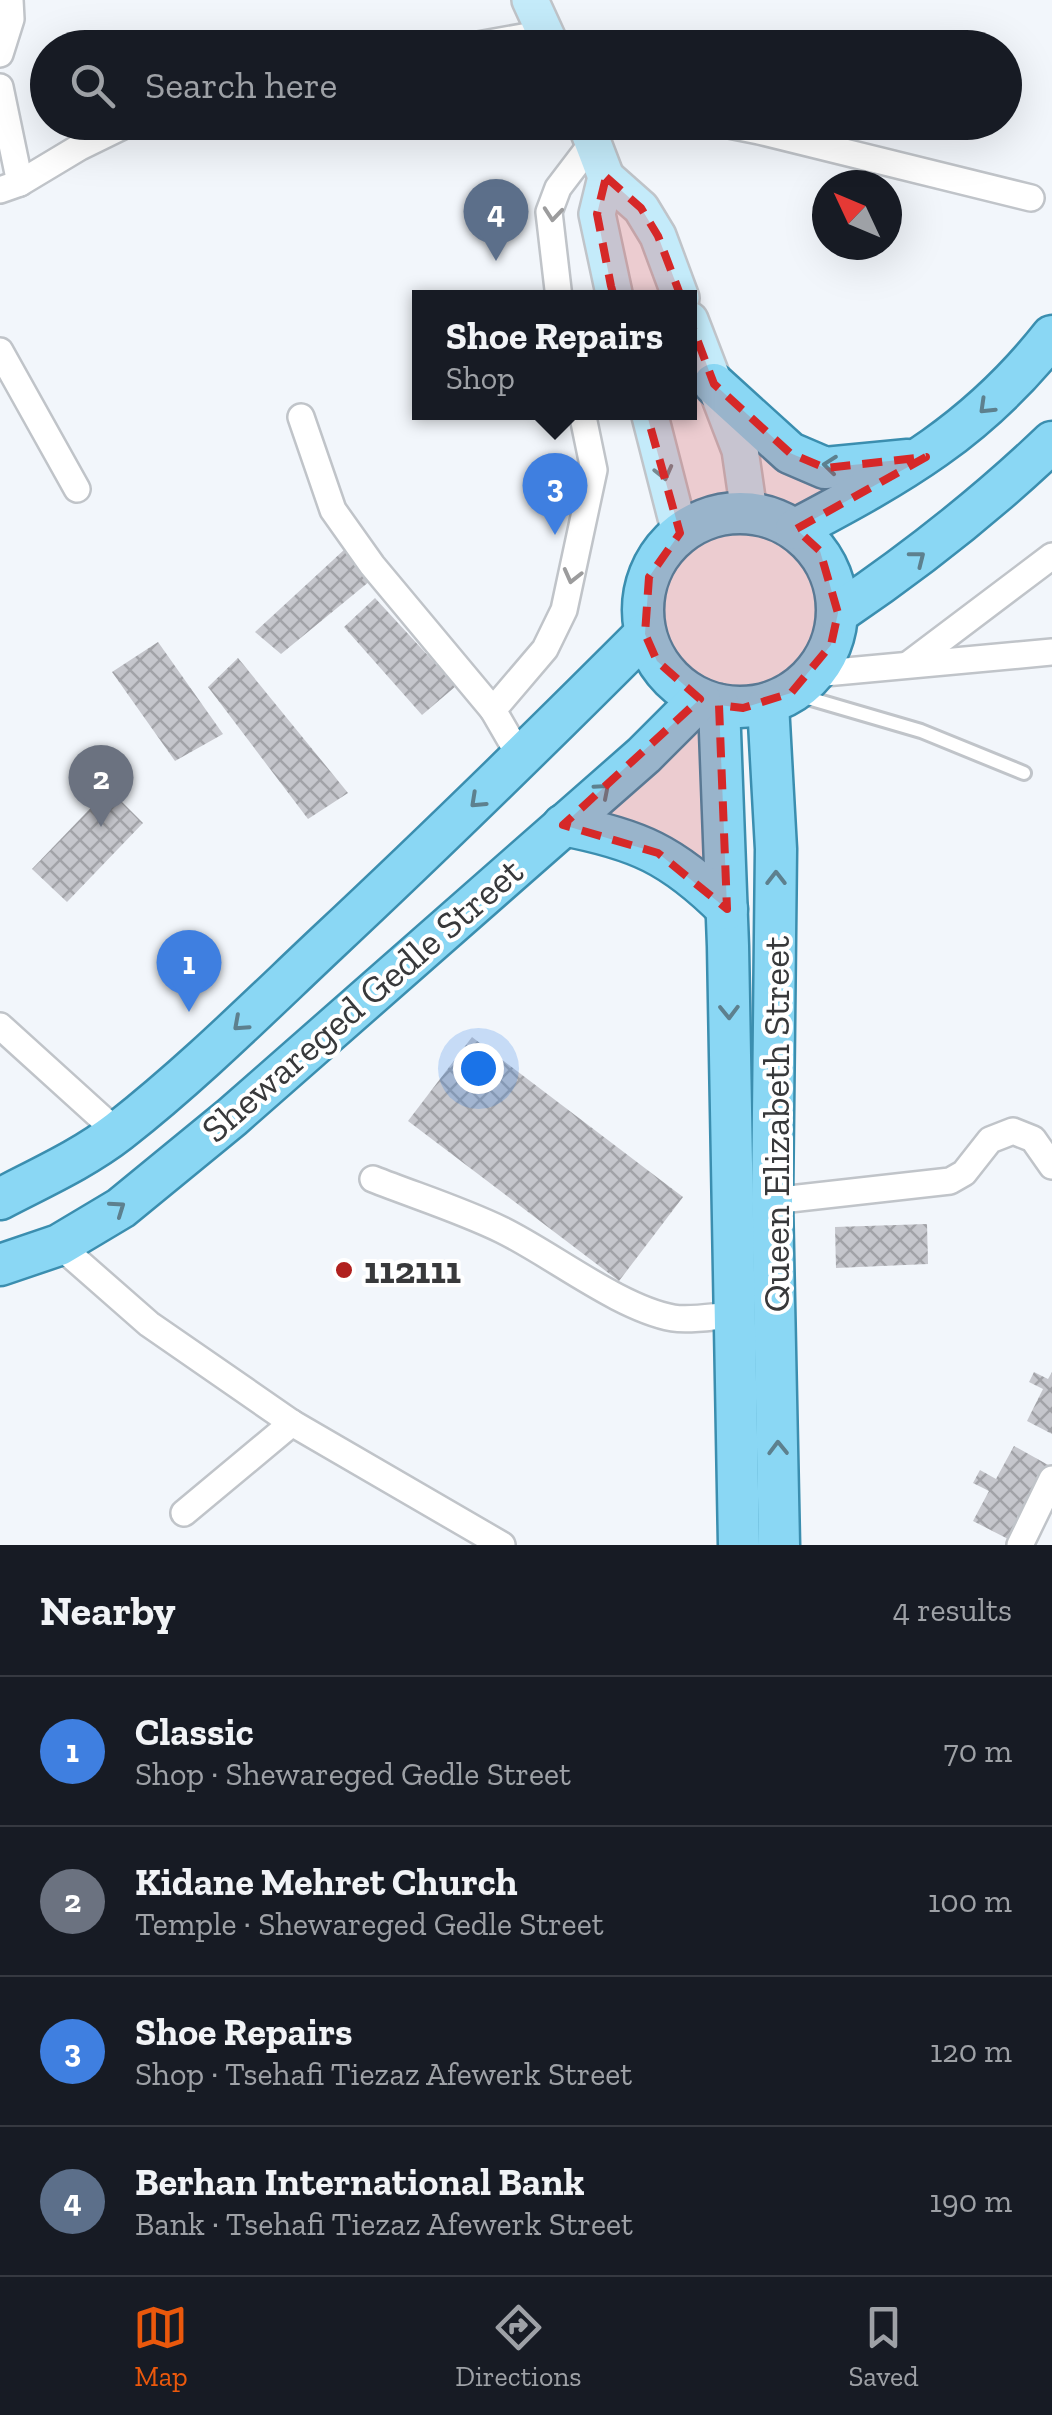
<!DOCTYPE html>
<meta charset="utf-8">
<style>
body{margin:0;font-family:"Zilla Slab",serif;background:#242831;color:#f1f3f6}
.compass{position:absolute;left:812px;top:170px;width:90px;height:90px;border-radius:50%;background:#171b24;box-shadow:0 10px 40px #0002;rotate:314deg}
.you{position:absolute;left:478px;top:1068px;width:35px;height:35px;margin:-25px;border:8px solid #fff;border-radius:50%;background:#1a73e8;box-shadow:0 0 0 15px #1a73e833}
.badge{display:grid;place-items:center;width:65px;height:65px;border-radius:50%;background:#ea580c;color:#fff;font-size:32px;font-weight:700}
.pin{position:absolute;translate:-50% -82px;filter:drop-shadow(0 2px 5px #0008)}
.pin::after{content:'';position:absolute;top:52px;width:35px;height:30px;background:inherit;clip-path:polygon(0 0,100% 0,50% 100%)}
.popup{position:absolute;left:412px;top:290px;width:285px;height:130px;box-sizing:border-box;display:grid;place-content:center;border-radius:0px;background:#171b24;filter:drop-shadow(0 2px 8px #0005);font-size:32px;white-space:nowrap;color:#9ea1a6}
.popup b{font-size:38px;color:#f1f3f6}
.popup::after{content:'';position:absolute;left:50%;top:100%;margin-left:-20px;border:20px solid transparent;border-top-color:#171b24}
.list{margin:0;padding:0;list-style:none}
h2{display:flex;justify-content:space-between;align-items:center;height:130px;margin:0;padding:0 40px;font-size:42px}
h2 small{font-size:32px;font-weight:400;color:#9ea1a6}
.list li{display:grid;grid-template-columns:65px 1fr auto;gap:30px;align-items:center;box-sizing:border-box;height:150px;padding:0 40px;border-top:2px solid #363941}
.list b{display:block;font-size:38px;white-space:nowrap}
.list p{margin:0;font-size:32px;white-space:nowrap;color:#9ea1a6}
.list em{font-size:32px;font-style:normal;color:#9ea1a6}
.icon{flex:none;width:55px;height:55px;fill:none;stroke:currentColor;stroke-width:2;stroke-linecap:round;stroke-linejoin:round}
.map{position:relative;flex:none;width:1052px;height:1545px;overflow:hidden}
.search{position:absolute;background:#171b24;box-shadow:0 10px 40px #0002;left:30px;right:30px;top:30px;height:110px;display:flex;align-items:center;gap:25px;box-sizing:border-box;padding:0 35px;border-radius:55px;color:#9ea1a6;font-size:38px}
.sheet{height:730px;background:#171b24}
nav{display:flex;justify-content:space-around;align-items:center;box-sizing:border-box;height:140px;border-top:2px solid #363941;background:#171b24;font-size:28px;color:#9ea1a6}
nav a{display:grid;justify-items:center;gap:5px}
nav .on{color:#ea580c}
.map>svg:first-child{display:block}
.building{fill:url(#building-cross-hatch)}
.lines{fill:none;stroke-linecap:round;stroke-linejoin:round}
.service-casing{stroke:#c0c4c9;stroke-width:18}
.minor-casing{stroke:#c0c4c9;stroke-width:30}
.secondary-casing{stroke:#c0c4c9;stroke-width:40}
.primary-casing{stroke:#3b8eaf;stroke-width:45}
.service{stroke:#fff;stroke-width:12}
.minor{stroke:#fff;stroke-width:25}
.secondary{stroke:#c4ebfa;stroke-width:35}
.primary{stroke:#8ad7f4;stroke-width:40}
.oneway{stroke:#9c9c9d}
.oneway2{stroke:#5d808e}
.oneway3{stroke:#778991}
.marked{fill:#d62828;fill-opacity:0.2;stroke:#d62828;stroke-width:8;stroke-dasharray:20 12;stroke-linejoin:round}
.poi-dot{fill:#b0201e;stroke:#fff;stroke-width:4}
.labels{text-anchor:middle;stroke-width:8;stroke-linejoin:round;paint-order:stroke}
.street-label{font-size:38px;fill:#38393b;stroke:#fff}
.poi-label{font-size:38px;font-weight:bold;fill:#38393b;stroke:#fff;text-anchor:start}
</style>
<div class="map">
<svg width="1052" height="1545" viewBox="0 0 1052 1545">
<defs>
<pattern id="building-cross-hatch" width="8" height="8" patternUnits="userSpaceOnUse" patternTransform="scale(2.5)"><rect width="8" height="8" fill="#c5c6cc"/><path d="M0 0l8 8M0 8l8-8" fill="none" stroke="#a1a2a7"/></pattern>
</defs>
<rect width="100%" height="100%" fill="#f2f6fb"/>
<g class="building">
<polygon points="345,549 370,581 281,654 255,632"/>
<polygon points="375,598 456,686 422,715 344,627"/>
<polygon points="158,642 223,734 175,761 112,672"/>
<polygon points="238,658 348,793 308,819 208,687"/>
<polygon points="109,789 143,823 67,902 32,869"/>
<polygon points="472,1037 683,1197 619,1281 408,1121"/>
<polygon points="927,1224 928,1264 836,1268 835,1227"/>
<polygon points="1034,1372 1048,1379 1052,1372 1052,1434 1027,1421 1043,1389 1029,1382"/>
<polygon points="1014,1446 1050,1466 1010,1540 973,1521 989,1491 973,1483 980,1470 996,1479"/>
</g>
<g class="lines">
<defs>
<polyline id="service" points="791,693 921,731 1024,773"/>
<g id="minor">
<polyline points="461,48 545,33"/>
<polyline points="0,54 11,19 10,0"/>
<polyline points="0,87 20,183"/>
<polyline points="714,122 759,131 1031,198"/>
<polyline points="0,190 20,183 80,147 131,122"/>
<polyline points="559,298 549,212 558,188 593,142"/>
<polyline points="0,351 77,489"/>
<polyline points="301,417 333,510 372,565 493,710 522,760"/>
<polyline points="909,664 1052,556"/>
<polyline points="814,674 1052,652"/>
<polyline points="493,710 545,649 564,610 594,470 582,412"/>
<polyline points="0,1026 117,1132"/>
<path d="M373 1179C416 1196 461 1210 502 1230 553 1255 619 1308 673 1318 691 1321 715 1316 734 1315"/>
<polyline points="772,1201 950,1181 964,1173 990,1140 1013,1131 1033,1139 1052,1166"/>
<polyline points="59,1245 149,1324 292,1423 502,1545"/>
<polyline points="184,1513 292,1423"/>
<polyline points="1020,1545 1052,1479"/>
</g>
<g id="secondary">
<polyline points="530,0 552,48"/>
<polyline points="585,122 606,177 597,214 615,298"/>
<polyline points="606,177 641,208 658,236 681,298"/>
<polyline points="690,320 740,450 749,512"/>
<polyline points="649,412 680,533"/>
</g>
<g id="primary">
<polyline points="714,384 790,453 825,468 908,460"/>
<circle cx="740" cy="610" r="97"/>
<path d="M796 529C900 474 977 431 1052 336"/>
<path d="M838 613C915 561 985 506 1052 442"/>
<polyline points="768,704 776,849 772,1201 779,1545"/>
<polyline points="719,705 728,946 739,1545"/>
<path d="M563 825C637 839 673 855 727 909"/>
<path d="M0 1199C40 1178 83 1159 119 1131 193 1073 260 1006 328 942 436 841 541 738 645 634"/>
<polyline points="0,1265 59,1245 121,1208 232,1117 644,755 700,699"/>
</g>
</defs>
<use href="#service" class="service-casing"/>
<use href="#minor" class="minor-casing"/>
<use href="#secondary" class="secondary-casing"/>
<use href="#primary" class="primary-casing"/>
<use href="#service" class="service"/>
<use href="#minor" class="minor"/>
<use href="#secondary" class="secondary"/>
<use href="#primary" class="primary"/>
</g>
<defs><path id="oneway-chevron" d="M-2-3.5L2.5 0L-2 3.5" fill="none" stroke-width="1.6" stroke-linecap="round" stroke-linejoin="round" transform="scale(2.5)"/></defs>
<g class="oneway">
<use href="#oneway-chevron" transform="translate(553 214) rotate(95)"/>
<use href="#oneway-chevron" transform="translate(572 576) rotate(104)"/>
</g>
<g class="oneway2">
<use href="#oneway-chevron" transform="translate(986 407) rotate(136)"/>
<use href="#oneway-chevron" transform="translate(830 465) rotate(-174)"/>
<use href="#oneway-chevron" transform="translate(918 558) rotate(-38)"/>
<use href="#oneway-chevron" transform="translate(603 790) rotate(-41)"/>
<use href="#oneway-chevron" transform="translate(477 801) rotate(137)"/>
<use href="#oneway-chevron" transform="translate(776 878) rotate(-90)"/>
<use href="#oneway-chevron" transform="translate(729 1012) rotate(89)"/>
<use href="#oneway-chevron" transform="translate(240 1024) rotate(138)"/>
<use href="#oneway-chevron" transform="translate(118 1208) rotate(-35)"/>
<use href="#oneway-chevron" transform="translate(778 1448) rotate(-91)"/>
</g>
<use class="oneway3" href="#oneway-chevron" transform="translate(664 473) rotate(76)"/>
<path class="marked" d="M606 177 641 208 658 236 714 384 790 453 825 468 926 457 796 529 820 551 838 613 831 645 791 693 743 708 719 705 727 909 658 853 563 825 700 699 657 661 645 634 649 577 680 533 611 286 597 214Z"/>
<circle class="poi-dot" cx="344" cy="1270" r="10"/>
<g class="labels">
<g class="street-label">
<text transform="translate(362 1000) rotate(-41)" y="13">Shewareged Gedle Street</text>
<text transform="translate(776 1124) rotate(-90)" y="13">Queen Elizabeth Street</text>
</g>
<g class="poi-label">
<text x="364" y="1283">112111</text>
</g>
</g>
</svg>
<svg class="compass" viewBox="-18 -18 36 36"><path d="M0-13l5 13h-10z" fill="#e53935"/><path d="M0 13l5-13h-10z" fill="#9ea1a6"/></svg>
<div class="you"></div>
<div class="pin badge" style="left:189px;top:1012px;background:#3f7fe0">1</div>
<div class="pin badge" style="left:101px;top:827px;background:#6b7280">2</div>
<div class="pin badge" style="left:555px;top:535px;background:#3f7fe0">3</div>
<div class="popup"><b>Shoe Repairs</b>Shop</div>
<div class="pin badge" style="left:496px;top:261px;background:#5c6f8a">4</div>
<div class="search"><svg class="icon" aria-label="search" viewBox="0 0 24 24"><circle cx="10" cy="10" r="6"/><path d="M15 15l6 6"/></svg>Search here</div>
</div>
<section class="sheet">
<h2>Nearby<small>4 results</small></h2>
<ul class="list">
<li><span class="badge" style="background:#3f7fe0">1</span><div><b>Classic</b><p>Shop · Shewareged Gedle Street</p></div><em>70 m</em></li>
<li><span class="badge" style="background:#6b7280">2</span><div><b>Kidane Mehret Church</b><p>Temple · Shewareged Gedle Street</p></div><em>100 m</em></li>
<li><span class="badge" style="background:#3f7fe0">3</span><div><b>Shoe Repairs</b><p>Shop · Tsehafi Tiezaz Afewerk Street</p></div><em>120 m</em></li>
<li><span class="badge" style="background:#5c6f8a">4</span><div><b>Berhan International Bank</b><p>Bank · Tsehafi Tiezaz Afewerk Street</p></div><em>190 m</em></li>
</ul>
</section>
<nav>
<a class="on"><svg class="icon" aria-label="map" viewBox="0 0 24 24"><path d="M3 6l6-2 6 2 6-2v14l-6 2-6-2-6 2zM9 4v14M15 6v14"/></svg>Map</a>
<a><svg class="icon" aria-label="directions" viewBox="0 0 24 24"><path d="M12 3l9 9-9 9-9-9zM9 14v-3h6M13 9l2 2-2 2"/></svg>Directions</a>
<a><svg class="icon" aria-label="saved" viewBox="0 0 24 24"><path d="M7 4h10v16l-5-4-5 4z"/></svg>Saved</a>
</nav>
